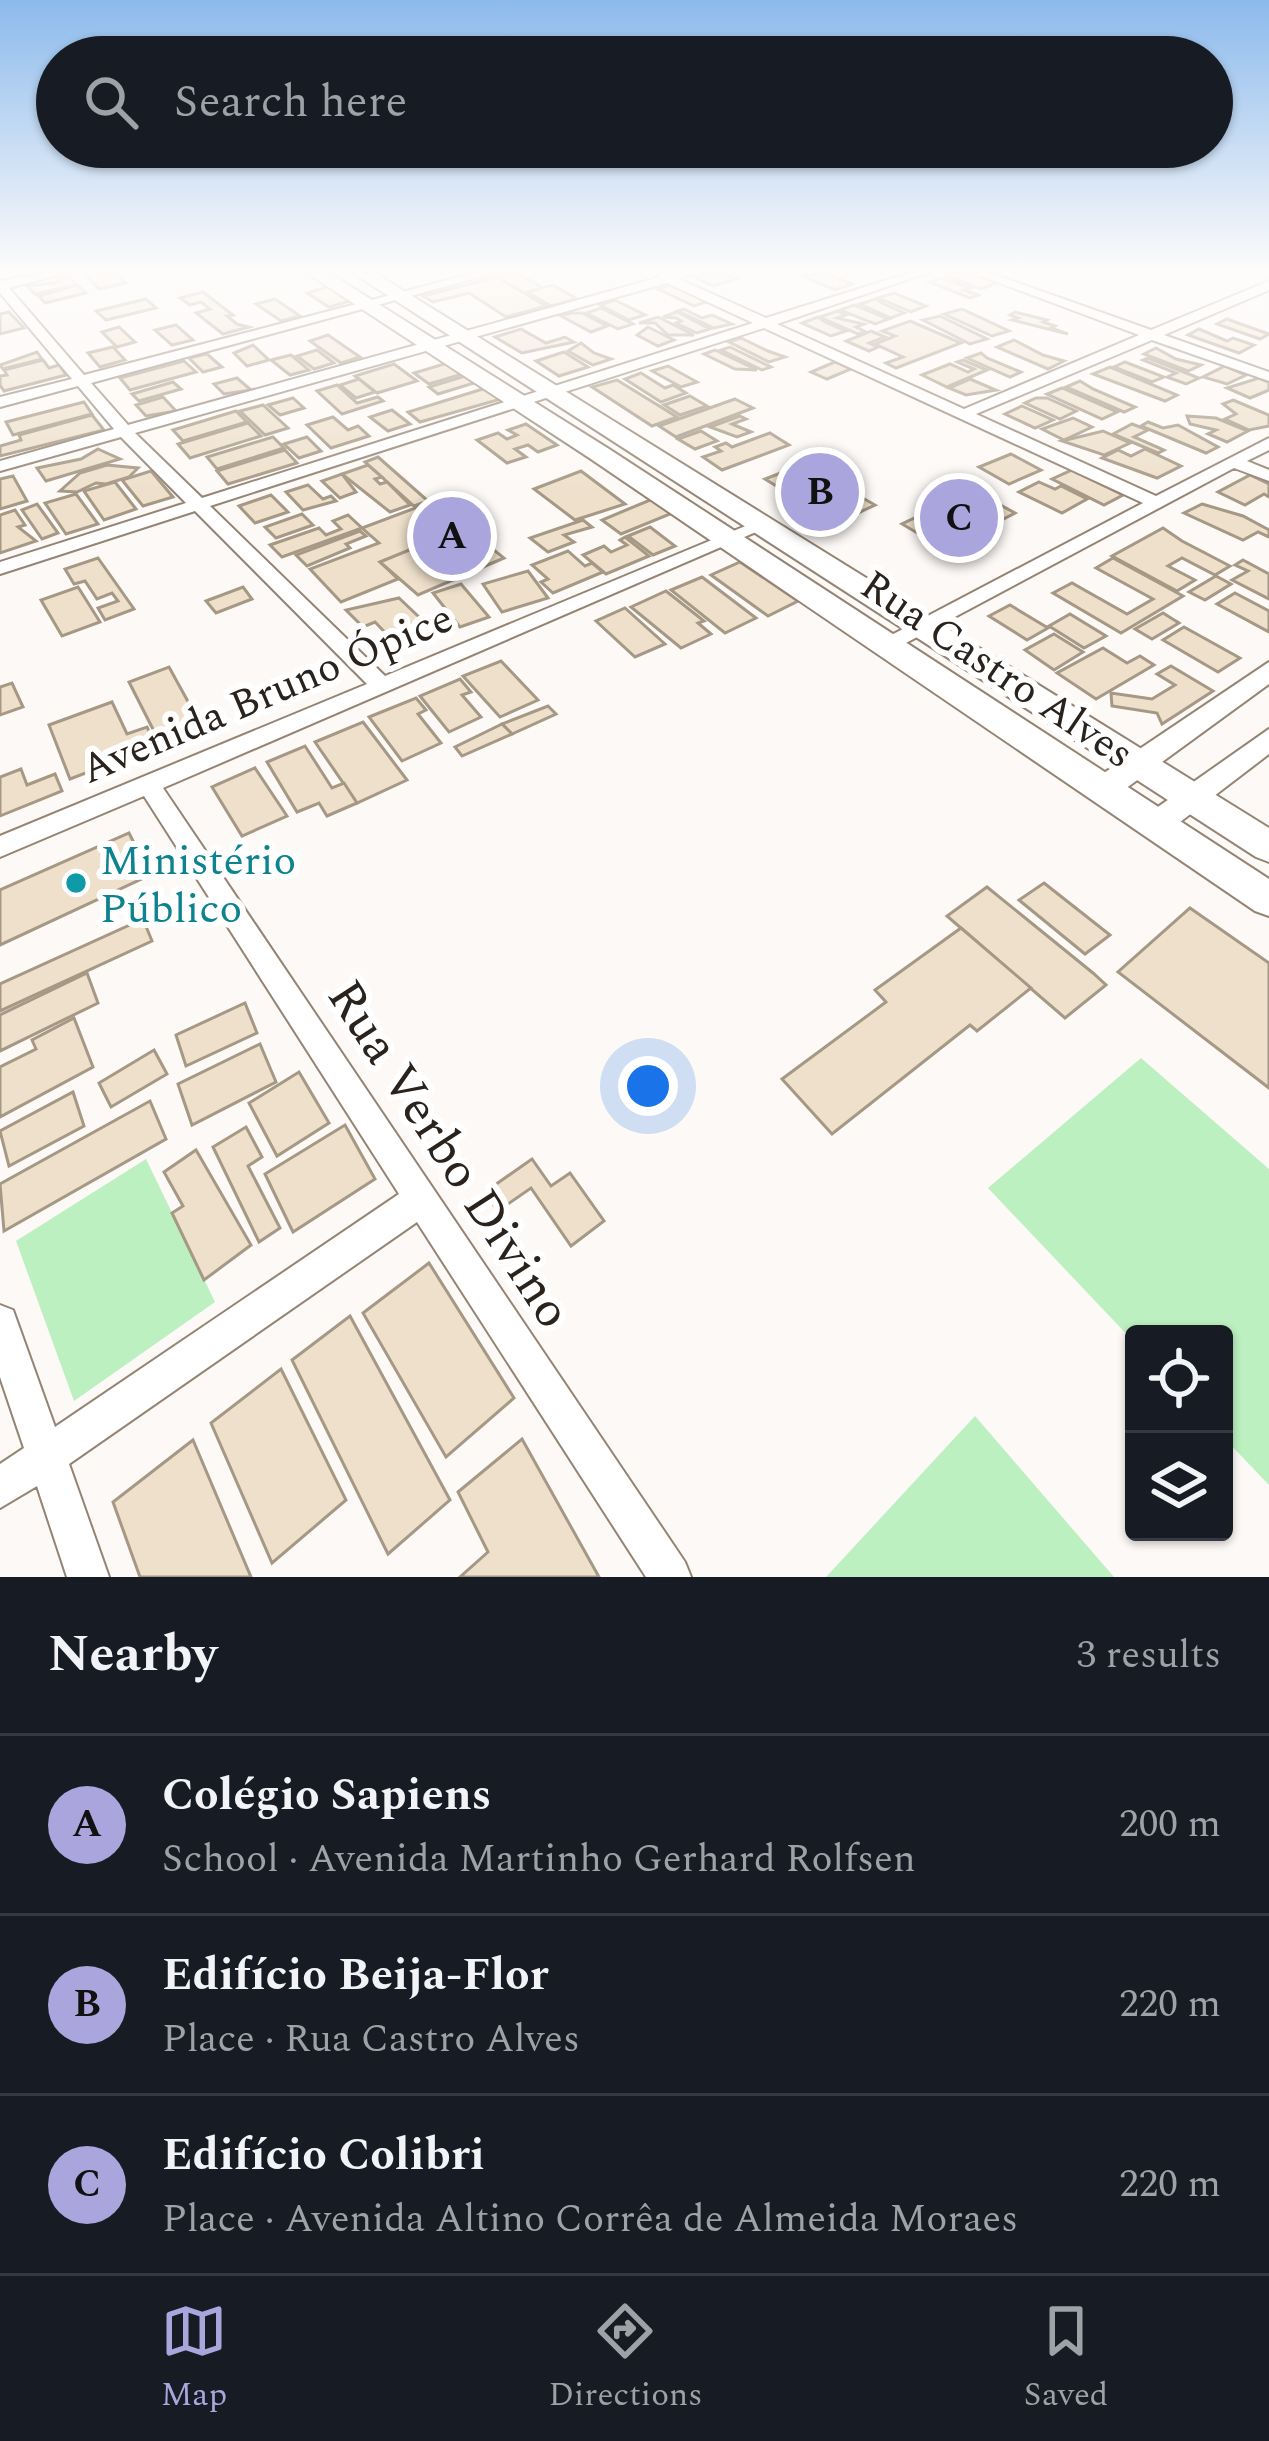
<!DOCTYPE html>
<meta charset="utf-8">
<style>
body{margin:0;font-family:Spectral,serif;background:#20242c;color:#f1f3f6}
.controls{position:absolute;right:36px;bottom:36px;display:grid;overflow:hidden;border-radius:12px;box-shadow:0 3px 9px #0004}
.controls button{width:108px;height:108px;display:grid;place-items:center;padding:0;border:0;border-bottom:3px solid #363941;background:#171b24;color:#f1f3f6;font:60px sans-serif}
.you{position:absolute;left:648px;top:1086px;width:42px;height:42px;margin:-30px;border:9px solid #fff;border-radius:50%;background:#1a73e8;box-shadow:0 0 0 18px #1a73e833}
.badge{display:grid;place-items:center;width:78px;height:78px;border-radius:50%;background:#aba5dd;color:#111;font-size:39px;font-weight:700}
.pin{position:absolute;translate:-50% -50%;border:6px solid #fff;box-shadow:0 3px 12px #0006}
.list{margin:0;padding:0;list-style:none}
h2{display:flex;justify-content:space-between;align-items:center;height:156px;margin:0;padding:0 48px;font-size:51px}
h2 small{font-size:39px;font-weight:400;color:#9ea1a6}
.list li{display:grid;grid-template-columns:78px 1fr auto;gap:36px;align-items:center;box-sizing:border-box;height:180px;padding:0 48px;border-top:3px solid #363941}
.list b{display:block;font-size:45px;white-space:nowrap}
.list p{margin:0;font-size:39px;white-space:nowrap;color:#9ea1a6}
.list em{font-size:39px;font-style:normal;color:#9ea1a6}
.icon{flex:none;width:66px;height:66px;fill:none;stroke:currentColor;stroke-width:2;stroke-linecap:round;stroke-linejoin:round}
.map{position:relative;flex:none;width:1269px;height:1577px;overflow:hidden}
.search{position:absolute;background:#171b24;box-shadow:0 3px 9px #0004;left:36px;right:36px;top:36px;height:132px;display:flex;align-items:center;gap:30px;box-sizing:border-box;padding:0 42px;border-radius:66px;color:#9ea1a6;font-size:45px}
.sheet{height:696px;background:#171b24}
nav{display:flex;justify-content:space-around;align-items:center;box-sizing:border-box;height:168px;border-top:3px solid #363941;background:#171b24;font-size:33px;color:#9ea1a6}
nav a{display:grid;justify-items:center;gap:6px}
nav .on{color:#aba5dd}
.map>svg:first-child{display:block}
.green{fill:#bcf0c0}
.building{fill:#eee0cb;stroke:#a59884;stroke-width:3}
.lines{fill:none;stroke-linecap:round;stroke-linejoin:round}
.minor-casing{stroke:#958473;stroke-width:4}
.tertiary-casing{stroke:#958473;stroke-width:4}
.secondary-casing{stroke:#958473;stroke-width:4}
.minor{fill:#fff;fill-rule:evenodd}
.tertiary{fill:#fff;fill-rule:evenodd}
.secondary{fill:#fff;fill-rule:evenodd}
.culture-dot{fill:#0f9aa8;stroke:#fff;stroke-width:4.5}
.labels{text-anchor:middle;stroke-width:12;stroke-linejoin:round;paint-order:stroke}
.street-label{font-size:42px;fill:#2a231d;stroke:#fff}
.culture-label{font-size:42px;fill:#0d838f;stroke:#fff;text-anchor:start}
.near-street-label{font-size:51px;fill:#2a231d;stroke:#fff}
</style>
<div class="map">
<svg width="1269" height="1577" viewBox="0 0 1269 1577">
<rect width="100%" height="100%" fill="#fdf9f6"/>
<g class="green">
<polygon points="1141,1058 1269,1169 1269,1485 1224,1438 1224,1334 1134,1334 1134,1342 988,1188"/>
<polygon points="146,1159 215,1302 74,1401 16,1241"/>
<polygon points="975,1416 1114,1577 826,1577"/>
</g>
<g class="building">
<polygon points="116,273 126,283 99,289 86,275"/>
<polygon points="517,273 543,288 524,293 497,277"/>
<polygon points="709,273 723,273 737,279 713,286 694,277"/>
<polygon points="825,273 852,284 835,290 800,275"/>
<polygon points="956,273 974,273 997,283 981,289 947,276"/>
<polygon points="69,276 77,285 35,294 27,286 60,282 57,279"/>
<polygon points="497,277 546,306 506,317 469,293 433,302 423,296"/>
<polygon points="942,278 970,288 964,290 978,295 970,298 929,282"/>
<polygon points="675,283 692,295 706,302 694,306 658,289"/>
<polygon points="77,285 86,293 45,303 39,296"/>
<polygon points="553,285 577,299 551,306 527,292"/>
<polygon points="331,286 354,300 329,307 307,293"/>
<polygon points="203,292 233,315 227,316 237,324 249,327 223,334 196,313 210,309 201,302 190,305 180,298"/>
<polygon points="894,293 926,306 911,312 878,298"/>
<polygon points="146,299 156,308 106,320 96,311"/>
<polygon points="275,299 300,316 281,321 256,304"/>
<polygon points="876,299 884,304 904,313 891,318 860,304"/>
<polygon points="615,300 645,315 629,320 600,305"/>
<polygon points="854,305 889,319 875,324 840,310"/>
<polygon points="601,308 633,324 618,329 586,313"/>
<polygon points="684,309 702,318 712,315 732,324 714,328 678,311"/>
<polygon points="962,309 1009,331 992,336 944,314"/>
<polygon points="837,311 846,315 837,318 864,324 856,327 866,332 858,334 820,317"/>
<polygon points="9,312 24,328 0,334 0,314"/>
<polygon points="677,312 710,329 697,333 676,323 681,321 676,318 663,317"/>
<polygon points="1015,312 1047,320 1043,322 1055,326 1051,328 1068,334 1012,320 1018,318 1010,315"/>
<polygon points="571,313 582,313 607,326 591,332 561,316"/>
<polygon points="940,316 987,339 970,344 923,320"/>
<polygon points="658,317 694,335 668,335 655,323 639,323"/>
<polygon points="818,317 825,322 846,331 831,336 802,323"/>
<polygon points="1227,319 1269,334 1260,339 1217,324"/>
<polygon points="910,321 961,343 896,368 886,363 903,357 875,344 895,336 882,331"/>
<polygon points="176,325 193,340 172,345 155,330"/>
<polygon points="119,327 135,342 117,347 102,332"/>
<polygon points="648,327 674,340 658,346 637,335"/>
<polygon points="521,329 546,343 565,337 574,342 522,353 495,337"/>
<polygon points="1199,329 1227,341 1233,338 1254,345 1239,353 1188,335"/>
<polygon points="871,331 885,337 869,343 878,347 869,351 846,341"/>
<polygon points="328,335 360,357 341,363 310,341"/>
<polygon points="741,338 768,351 785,357 769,362 729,342"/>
<polygon points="1014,340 1043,355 1064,361 1048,369 997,347"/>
<polygon points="581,343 594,353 611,359 593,365 568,351"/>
<polygon points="253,345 269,360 247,366 234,353"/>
<polygon points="113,347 125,360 100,367 88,353"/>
<polygon points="730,347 771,367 762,370 721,350"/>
<polygon points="1156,348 1176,359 1201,365 1188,371 1144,354"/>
<polygon points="317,350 334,363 314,369 297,356"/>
<polygon points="715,350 757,370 735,369 704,354"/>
<polygon points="37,352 42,359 3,369 0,365"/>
<polygon points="564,352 588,367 559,376 536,361"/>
<polygon points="981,353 987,358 1021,372 1010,377 967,358"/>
<polygon points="207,354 222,367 203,372 189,358"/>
<polygon points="291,355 309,370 290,375 271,360"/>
<polygon points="1148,358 1199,378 1186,384 1167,377 1176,373 1143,360"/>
<polygon points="43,360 49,368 59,365 66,375 4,391 0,385 0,376 7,375 4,370"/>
<polygon points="963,360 987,370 947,387 922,375 950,364 968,372 974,369 957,362"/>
<polygon points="184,361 196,372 130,390 120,378"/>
<polygon points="451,362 466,373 429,384 414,373"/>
<polygon points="835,362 851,369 827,379 811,372"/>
<polygon points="1125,362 1164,377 1152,382 1114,367"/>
<polygon points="394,364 417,381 377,393 355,376"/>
<polygon points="668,366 697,382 681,387 652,371"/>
<polygon points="1225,366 1246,375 1227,384 1203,377"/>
<polygon points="1110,367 1177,395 1165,401 1093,374"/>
<polygon points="475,373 484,380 438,394 429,387"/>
<polygon points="641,373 665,388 673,385 686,393 661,402 625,379"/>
<polygon points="237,378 251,390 224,394 214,384"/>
<polygon points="1259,378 1269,382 1269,390 1250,398 1227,388"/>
<polygon points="359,379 375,392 356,398 340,385"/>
<polygon points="970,379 996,390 966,395 949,388"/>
<polygon points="617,380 677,417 652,426 592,387"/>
<polygon points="1080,381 1093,389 1135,407 1124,412 1066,387"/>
<polygon points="173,382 181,389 139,401 132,394"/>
<polygon points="337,385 357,403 378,397 383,401 342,414 317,391"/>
<polygon points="486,388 501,399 420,422 408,412"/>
<polygon points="1062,388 1117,412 1102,419 1047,394"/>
<polygon points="690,396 707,406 680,415 664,405"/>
<polygon points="163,397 176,411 146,416 136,405"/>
<polygon points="293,398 304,408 280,415 268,405"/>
<polygon points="1036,398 1047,398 1076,411 1060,419 1025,403"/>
<polygon points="735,399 753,408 676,437 659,426"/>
<polygon points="1233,400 1269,415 1269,426 1249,430 1225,419 1236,414 1223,404"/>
<polygon points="84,402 92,414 13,435 6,422"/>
<polygon points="263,405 288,428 265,435 240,411"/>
<polygon points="1022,406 1053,420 1035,428 1005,414"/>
<polygon points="392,410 410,424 388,431 370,417"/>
<polygon points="236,411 247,422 183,441 173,430"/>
<polygon points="92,415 104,430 0,456 0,446 21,440 19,435"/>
<polygon points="740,416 746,419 732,424 751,432 737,437 710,427"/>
<polygon points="1187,416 1216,418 1248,431 1227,442 1208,434 1216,430 1190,424"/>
<polygon points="333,417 348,430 358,426 369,436 331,448 307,425"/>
<polygon points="1073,418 1092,427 1064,440 1042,429"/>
<polygon points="1148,422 1163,428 1178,425 1218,447 1206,453 1141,426"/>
<polygon points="248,423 261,436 190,458 178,444"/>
<polygon points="526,424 557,445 538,452 528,445 515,449 526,457 507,463 477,440 498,433 507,439 517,435 508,430"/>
<polygon points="1132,424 1148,430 1134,437 1164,450 1158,453 1113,434"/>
<polygon points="701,431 717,441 695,449 678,439"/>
<polygon points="1103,431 1130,443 1104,455 1062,441"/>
<polygon points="770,433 789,445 722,470 703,457 721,451 715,447 726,443 732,447"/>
<polygon points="273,437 284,448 217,469 207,457"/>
<polygon points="307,437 321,451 299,458 284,444"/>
<polygon points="98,449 120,459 46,481 37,468 81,459"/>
<polygon points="1145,449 1181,466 1157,478 1102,458 1118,450 1131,456"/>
<polygon points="285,450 297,463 228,484 217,471"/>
<polygon points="1011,454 1041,470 1009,484 979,467"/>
<polygon points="378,457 428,501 414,506 365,462"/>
<polygon points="804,464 875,505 837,523 765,479"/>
<polygon points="107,465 138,468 129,477 106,484 96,483 77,492 60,491 80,473"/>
<polygon points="368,465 382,477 375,479 380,484 387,482 410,505 390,512 342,474"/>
<polygon points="1072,470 1123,495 1104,505 1052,479"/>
<polygon points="151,471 173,497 143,506 122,480"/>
<polygon points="581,471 625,504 575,520 534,489"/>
<polygon points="342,474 356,492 340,498 322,481"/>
<polygon points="1250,475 1269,484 1269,497 1264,494 1245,505 1218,492"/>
<polygon points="13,476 27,501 0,509 0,479"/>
<polygon points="115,482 136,509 104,520 84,491"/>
<polygon points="1039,482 1055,489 1061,486 1087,499 1062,513 1019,492"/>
<polygon points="308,485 323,499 331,496 336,501 303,510 286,492"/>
<polygon points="973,490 1015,513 945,549 902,524"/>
<polygon points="76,494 98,524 66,534 45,503"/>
<polygon points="271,495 288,512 255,523 239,506"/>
<polygon points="655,498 675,512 621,534 602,520"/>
<polygon points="37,504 58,533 42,539 22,510"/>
<polygon points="426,504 459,531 380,562 398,579 341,602 310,569 379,543 362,528"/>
<polygon points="1202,504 1243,516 1269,530 1269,537 1258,532 1243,540 1184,513"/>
<polygon points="15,510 25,525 18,527 36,541 0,553 0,515"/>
<polygon points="302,514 313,525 276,538 265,527"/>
<polygon points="348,515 362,528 282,557 270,545 319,528 326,535 341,529 333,521"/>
<polygon points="583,520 592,527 564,535 574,542 548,552 530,538"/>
<polygon points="465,527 504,558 418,595 380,562"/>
<polygon points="650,527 675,546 653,555 628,536"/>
<polygon points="1163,528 1182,541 1230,566 1215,575 1182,558 1168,566 1195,580 1177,591 1112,556"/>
<polygon points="360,531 366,536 346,544 350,548 307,566 296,555"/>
<polygon points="625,537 649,556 606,574 583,555 604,546 611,552 627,545 620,540"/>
<polygon points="568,551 585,566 592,563 603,572 553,593 541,582 548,579 532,565"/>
<polygon points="98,558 134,609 105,620 98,608 118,601 112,593 97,599 85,581 74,584 65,569"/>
<polygon points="1113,558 1183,596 1121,633 1053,593 1072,583 1127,614 1153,599 1096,568"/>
<polygon points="1243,560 1269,574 1269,599 1232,580 1248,571 1235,565"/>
<polygon points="740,562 798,601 768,616 711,575"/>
<polygon points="528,571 548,598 502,612 483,584"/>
<polygon points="1216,576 1231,584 1205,600 1189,592"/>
<polygon points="702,577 756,618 725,633 671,590"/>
<polygon points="461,584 489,617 460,627 433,593"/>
<polygon points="78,587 100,622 62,636 41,600"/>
<polygon points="243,587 252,599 216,613 206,601"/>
<polygon points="666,591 704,621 698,623 711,634 681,648 631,607"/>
<polygon points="1235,593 1269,611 1269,632 1217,604"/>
<polygon points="399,598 438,635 403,651 375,622 363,627 346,610"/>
<polygon points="1010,605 1048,628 1027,640 989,616"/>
<polygon points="625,608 665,644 635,657 596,621"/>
<polygon points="1163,613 1179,623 1152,639 1135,629"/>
<polygon points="1070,614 1106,636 1084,648 1049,626"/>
<polygon points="1184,627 1240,658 1218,672 1163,640"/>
<polygon points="1054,634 1083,652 1054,670 1025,650"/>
<polygon points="1103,648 1127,663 1140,656 1154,665 1096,699 1057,673"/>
<polygon points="501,661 538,700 500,717 463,676"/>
<polygon points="1171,666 1213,691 1162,724 1157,713 1112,706 1111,693 1152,699 1175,685 1157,674"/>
<polygon points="169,667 202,727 160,743 129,682"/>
<polygon points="309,679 317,690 288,701 281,690"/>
<polygon points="460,679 471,692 462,695 481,717 449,732 420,696"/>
<polygon points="12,683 23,707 0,715 0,687"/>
<polygon points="416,698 426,710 418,714 441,743 402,761 369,717"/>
<polygon points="112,702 127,734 147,727 156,746 70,779 49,725"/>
<polygon points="548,706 556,714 512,734 502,724"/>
<polygon points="363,722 407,780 357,803 315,742"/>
<polygon points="502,724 512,734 462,756 455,747"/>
<polygon points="305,746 332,788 344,783 357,803 327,816 319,803 297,812 267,762"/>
<polygon points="255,768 287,816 242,836 212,787"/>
<polygon points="21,769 27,785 55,774 62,791 0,816 0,777"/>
<polygon points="129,833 150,875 0,945 0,890"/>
<polygon points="1044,883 1110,935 1085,954 1019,900"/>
<polygon points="987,887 1093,973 1106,985 1065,1018 947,916"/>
<polygon points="1190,908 1269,963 1269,1088 1118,972"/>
<polygon points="143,919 152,941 0,1011 0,984"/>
<polygon points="961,928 1031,988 977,1031 970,1025 832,1134 782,1079 886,1002 875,990"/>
<polygon points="87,973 98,1003 0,1051 0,1015"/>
<polygon points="245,1003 257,1033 186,1066 176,1035"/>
<polygon points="74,1018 93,1067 0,1117 0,1067 36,1049 32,1040"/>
<polygon points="260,1044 276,1082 192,1125 178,1084"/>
<polygon points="154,1050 167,1074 111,1107 99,1083"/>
<polygon points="299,1072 329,1123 277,1156 249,1103"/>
<polygon points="73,1092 84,1126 9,1166 0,1131"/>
<polygon points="150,1101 166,1139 4,1231 0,1184"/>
<polygon points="345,1125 375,1179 293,1232 265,1174"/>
<polygon points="246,1127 262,1157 248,1166 280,1228 259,1242 213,1147"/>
<polygon points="196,1150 251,1245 204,1280 172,1213 183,1206 164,1172"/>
<polygon points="532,1159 551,1186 570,1173 604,1221 571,1246 531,1188 498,1211 485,1192"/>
<polygon points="429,1263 514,1398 446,1457 363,1313"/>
<polygon points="350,1316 450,1500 388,1554 292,1360"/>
<polygon points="281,1369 346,1500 272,1563 211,1423"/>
<polygon points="522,1439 599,1577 460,1577 488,1552 458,1492"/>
<polygon points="193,1440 251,1577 140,1577 113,1502"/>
</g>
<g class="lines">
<defs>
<path id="minor" d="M44 273H66L9 288 84 375 475 273H495L91 383 128 425 657 278 660 273H694L679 279 766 318 909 273H927L777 324 964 409 1139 335 973 273H990L1151 330 1269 281V290L1164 335 1269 372V381L1152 340 976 414 1156 496 1269 438V450L1247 461 1269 470V481L1234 468 889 652 879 645 882 640 1143 503 764 328 210 506 385 676 755 522H767L770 526 163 788 685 1562 691 1577H646L417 1222 69 1464 109 1577H67L37 1486 0 1508V1464L24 1448 0 1377V1305L13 1310 55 1427 399 1194 144 796 0 857V836L367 684 195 511 0 574V562L186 503 121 437 0 471V461L114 429 78 386 0 407V397L72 379 0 293V281ZM667 283 753 323 202 498 135 433Z"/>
<g id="tertiary">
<polygon points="1269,662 1269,684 1114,797 1092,797 1088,789 1092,781"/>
<polygon points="1269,729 1269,754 1167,832 1145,832 1140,824 1145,816"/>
</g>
<g id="secondary">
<polygon points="307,273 329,273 609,449 1269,879 1269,916 1255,911 591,459"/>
<polygon points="353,273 375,273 1269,828 1269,862 1256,857"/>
</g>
</defs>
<use href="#minor" class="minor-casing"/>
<use href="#tertiary" class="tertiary-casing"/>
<use href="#secondary" class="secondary-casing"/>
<use href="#minor" class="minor"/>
<use href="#tertiary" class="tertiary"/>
<use href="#secondary" class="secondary"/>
</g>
<linearGradient id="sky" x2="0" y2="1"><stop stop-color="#8cbaec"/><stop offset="0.55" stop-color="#fefcfb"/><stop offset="1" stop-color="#fefcfb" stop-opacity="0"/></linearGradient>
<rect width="1269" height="494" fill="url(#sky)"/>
<circle class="culture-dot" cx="76" cy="883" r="12"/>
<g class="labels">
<g class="street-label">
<text transform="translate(998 668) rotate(34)" y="15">Rua Castro Alves</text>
<text transform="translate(266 692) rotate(-23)" y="15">Avenida Bruno Ópice</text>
</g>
<g class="culture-label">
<text x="100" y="874">Ministério<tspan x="100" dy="48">Público</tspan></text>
</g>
<g class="near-street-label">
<text transform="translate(451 1153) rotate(57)" y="18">Rua Verbo Divino</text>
</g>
</g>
</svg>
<div class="controls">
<button><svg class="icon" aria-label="locate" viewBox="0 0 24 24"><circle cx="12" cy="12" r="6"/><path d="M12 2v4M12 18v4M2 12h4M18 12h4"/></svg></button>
<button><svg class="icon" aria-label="layers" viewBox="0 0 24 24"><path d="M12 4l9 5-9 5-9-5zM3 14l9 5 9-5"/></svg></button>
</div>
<div class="you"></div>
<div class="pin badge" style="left:452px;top:536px">A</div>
<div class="pin badge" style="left:820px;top:492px">B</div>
<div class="pin badge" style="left:959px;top:518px">C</div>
<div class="search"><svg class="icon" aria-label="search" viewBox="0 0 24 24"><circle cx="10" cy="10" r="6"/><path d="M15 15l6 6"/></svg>Search here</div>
</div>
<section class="sheet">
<h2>Nearby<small>3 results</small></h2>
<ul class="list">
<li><span class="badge">A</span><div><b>Colégio Sapiens</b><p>School · Avenida Martinho Gerhard Rolfsen</p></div><em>200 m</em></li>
<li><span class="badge">B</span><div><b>Edifício Beija-Flor</b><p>Place · Rua Castro Alves</p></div><em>220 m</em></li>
<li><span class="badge">C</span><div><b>Edifício Colibri</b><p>Place · Avenida Altino Corrêa de Almeida Moraes</p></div><em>220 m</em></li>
</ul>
</section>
<nav>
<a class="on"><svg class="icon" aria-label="map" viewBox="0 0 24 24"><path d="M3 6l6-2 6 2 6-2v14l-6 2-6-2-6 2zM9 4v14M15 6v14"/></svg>Map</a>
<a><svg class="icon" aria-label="directions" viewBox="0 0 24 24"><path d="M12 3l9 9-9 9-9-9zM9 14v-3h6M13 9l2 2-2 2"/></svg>Directions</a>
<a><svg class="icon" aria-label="saved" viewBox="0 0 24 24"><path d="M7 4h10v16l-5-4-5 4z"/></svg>Saved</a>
</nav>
